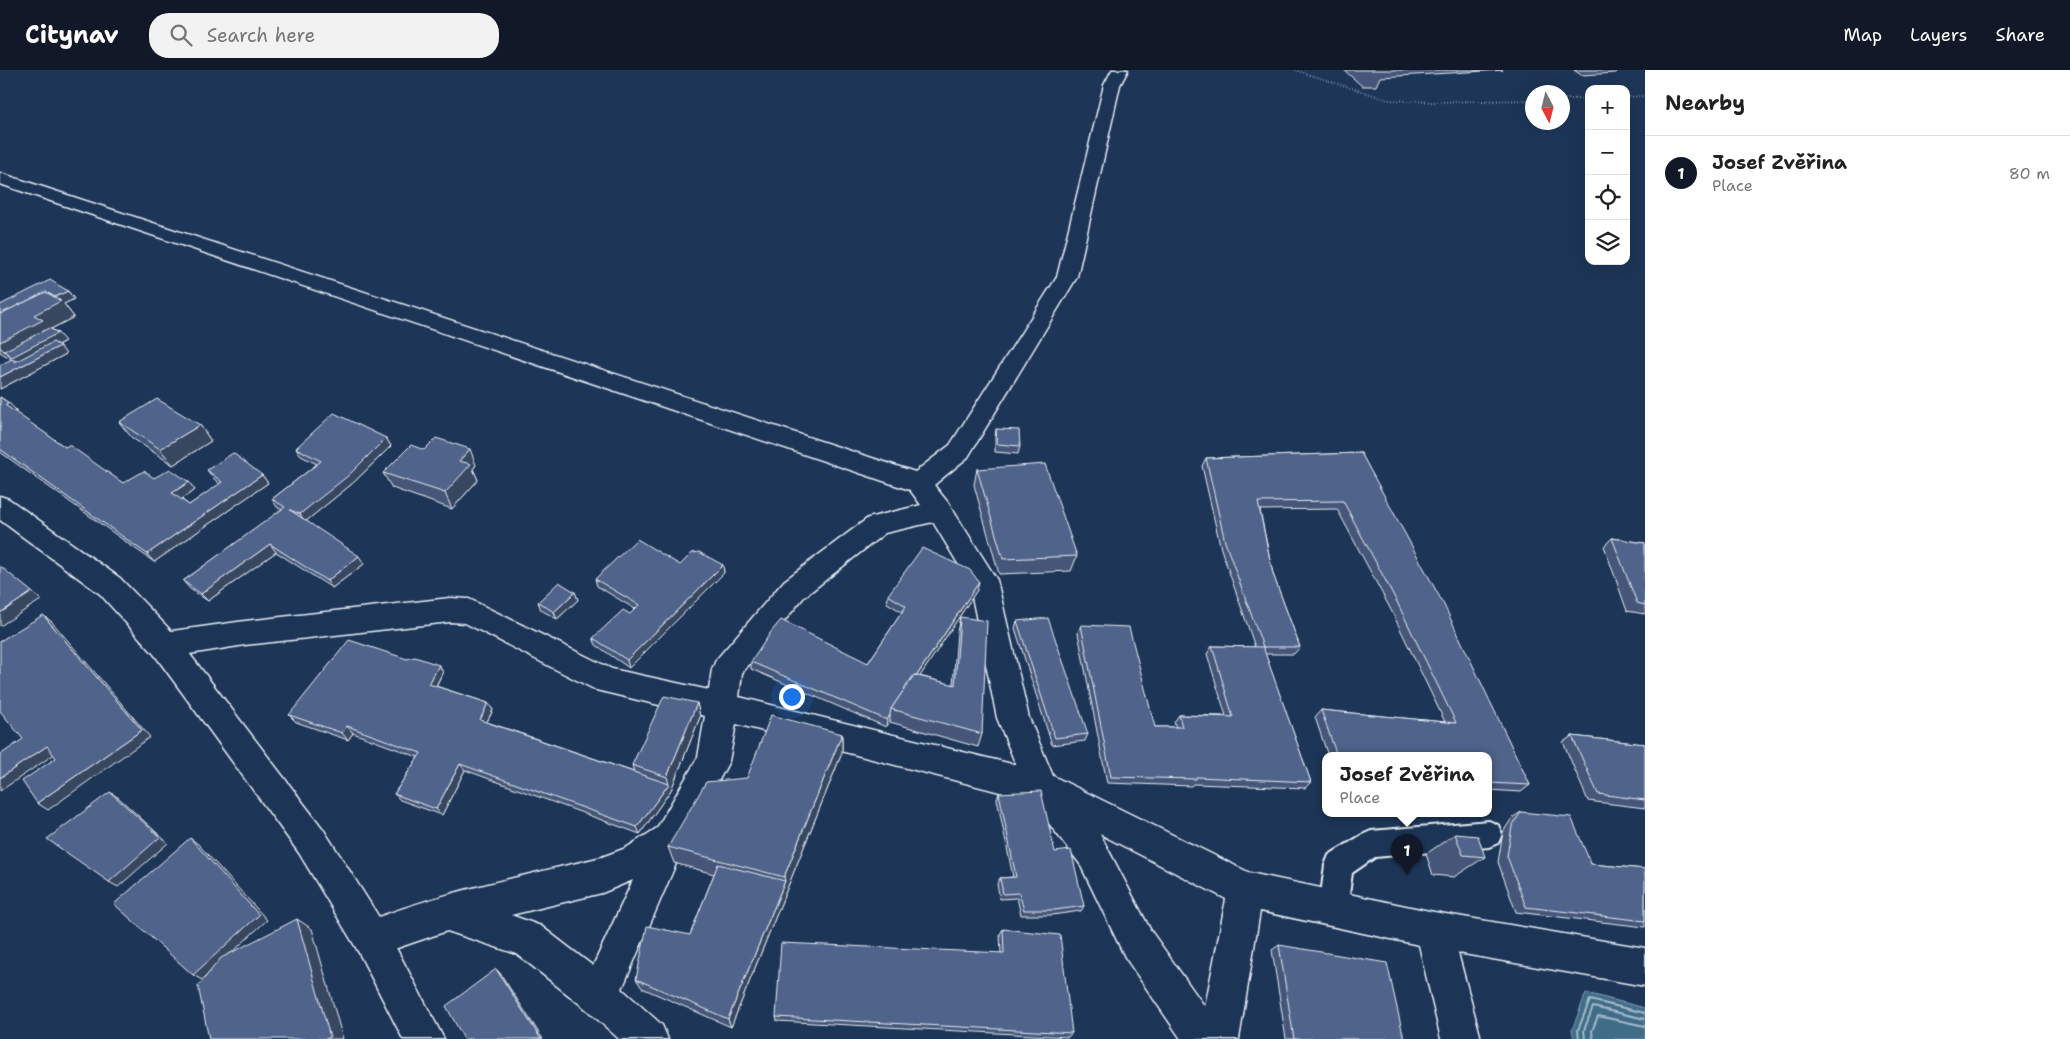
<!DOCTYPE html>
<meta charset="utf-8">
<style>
body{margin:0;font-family:"Shantell Sans",sans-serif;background:#f2f2f2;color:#222}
.controls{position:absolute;right:15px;top:15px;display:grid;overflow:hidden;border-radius:10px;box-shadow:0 5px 20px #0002}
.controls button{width:45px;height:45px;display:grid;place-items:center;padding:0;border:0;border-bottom:1px solid #e0e0e0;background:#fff;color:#222;font:25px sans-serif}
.compass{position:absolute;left:1525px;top:15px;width:45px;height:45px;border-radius:50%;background:#fff;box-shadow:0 5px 20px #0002;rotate:173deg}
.you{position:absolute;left:791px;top:626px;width:18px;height:18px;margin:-12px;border:4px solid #fff;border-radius:50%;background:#1a73e8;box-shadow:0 0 0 8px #1a73e833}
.badge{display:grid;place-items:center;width:32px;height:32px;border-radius:50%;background:#111827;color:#fff;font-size:16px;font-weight:700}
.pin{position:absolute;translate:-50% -41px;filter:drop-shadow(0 1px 2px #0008)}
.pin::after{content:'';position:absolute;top:26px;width:18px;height:15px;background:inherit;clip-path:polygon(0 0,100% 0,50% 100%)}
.popup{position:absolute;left:1322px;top:682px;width:170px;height:65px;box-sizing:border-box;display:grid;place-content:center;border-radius:10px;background:#fff;filter:drop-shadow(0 1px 4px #0005);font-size:16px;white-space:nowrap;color:#767676}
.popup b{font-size:19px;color:#222}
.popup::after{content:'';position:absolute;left:50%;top:100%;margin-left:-10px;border:10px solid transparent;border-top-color:#fff}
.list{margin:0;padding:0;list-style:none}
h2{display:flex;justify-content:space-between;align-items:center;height:65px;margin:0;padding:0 20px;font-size:21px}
h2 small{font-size:16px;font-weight:400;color:#767676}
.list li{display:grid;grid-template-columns:32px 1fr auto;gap:15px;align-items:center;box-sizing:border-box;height:75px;padding:0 20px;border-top:1px solid #e0e0e0}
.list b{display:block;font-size:19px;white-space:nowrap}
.list p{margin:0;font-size:16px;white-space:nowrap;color:#767676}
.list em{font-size:16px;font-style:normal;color:#767676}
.icon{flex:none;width:28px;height:28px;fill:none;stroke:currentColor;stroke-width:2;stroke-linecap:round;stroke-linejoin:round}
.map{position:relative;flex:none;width:1645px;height:969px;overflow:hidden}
header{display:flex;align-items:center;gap:30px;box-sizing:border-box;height:70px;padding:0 25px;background:#111827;color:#fff}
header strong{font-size:24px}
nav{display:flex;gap:28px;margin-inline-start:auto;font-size:18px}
.search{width:350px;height:45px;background:#f2f2f2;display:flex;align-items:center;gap:12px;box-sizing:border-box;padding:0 18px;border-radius:20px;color:#767676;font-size:19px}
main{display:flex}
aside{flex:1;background:#fff}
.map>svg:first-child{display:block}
.water{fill:#416c88;stroke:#84a1b5}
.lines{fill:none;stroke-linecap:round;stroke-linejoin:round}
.shore{stroke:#a5bccb;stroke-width:2}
.service-casing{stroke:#e8f1f8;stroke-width:4}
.minor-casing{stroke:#e8f1f8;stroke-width:3}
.tertiary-casing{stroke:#e8f1f8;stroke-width:3}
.path{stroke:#e8f1f8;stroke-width:2;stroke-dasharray:0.5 2.5;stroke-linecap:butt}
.service{fill:#1d3557;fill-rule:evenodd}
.minor{fill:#1d3557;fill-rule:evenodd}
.tertiary{fill:#1d3557;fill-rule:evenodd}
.wall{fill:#455678;stroke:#e8f1f8}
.shaded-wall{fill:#384661;stroke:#e8f1f8}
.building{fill:#50648b;stroke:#e8f1f8}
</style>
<header>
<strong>Citynav</strong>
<div class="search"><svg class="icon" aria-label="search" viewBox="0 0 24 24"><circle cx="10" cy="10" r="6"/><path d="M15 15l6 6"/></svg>Search here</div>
<nav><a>Map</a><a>Layers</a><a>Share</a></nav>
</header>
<main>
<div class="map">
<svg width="1645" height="969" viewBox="0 0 1645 969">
<rect width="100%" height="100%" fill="#1d3557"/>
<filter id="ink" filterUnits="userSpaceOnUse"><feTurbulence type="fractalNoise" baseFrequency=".02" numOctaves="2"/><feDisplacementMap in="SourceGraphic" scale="10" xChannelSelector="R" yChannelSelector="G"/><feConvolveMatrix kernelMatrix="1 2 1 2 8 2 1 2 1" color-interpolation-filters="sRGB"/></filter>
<g filter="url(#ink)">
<polygon class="water" points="1586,923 1645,938 1645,969 1574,969 1572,960"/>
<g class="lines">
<g class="shore">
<polyline points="1579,969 1578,960 1590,930 1645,943"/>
<polyline points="1585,969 1584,960 1593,937 1645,949"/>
<polyline points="1593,969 1592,961 1598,946 1645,956"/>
</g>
<defs>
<polygon id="service" points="1489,751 1498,755 1502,764 1498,773 1489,777 1375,787 1352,803 1347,839 1343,849 1333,853 1323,849 1319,839 1325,795 1329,785 1362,765 1371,761"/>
<path id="minor" d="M1112 0H1128L1120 15 1077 207 968 387 934 415 949 434 997 510 1029 648 1053 706 1250 803 1434 842 1645 878V916L1458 883 1481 969H1441L1419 875 1260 841 1239 969H1181L1125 887 1080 794 1031 730 736 654 729 691 681 782 622 919 662 955 668 969H619L586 939 517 884 447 861 371 887 358 881 352 868 358 855C436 823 520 807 602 787L626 778 657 758 698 687 705 646 596 620 465 553 450 552 245 575 165 588 154 584 150 575 154 566 165 562 245 551 450 528 469 529 612 599 709 620 712 599 716 590 784 511 868 448 921 435 910 420 0 114V103L915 402 950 375 1057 207 1104 15ZM933 452 969 512 997 648 1016 695 739 627 742 603 804 527 885 463ZM1100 764 1226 829 1205 937 1151 861ZM633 810 593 896 541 856 511 845 602 823Z"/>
<polygon id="tertiary" points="0,426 9,429 120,508 176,566 323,759 384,855 444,969 403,969 358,881 299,783 154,584 100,524 0,450"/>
</defs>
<use href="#service" class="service-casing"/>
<use href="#minor" class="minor-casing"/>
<use href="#tertiary" class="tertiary-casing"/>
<g class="path">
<polyline points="1295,0 1389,30 1431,32 1532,30"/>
<polyline points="1626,27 1645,26"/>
<polyline points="1562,29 1589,29"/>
</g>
<use href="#service" class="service"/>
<use href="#minor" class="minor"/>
<use href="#tertiary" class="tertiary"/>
</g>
<g class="wall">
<polygon points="1344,0 1503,0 1380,7 1376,16 1362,16"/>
<polygon points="1574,0 1618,0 1616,3 1581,5"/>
<polygon points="68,221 74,229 64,234 74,247 51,259 65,271 58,275 66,284 0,319 11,289 0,282 0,235"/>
<polygon points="0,327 9,333 17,341 14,342 65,377 123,413 154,408 189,412 195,420 181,429 189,435 220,414 213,408 207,400 262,405 268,413 154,492 0,382"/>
<polygon points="119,352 200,355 211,371 173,395 132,368"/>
<polygon points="996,359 1020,376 1018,384 995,382 995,367"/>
<polygon points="386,368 391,376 353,413 306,451 364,494 332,518 276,482 208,531 190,519 183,511 282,440 277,437 272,429 317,394 301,386 296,378"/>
<polygon points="1361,383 1530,715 1521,722 1488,720 1488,686 1328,686 1315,647 1321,640 1445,652 1391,540 1337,439 1260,440 1273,504 1300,577 1294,584 1265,584 1311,712 1305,718 1193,714 1191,716 1107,713 1078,563 1081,555 1155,657 1176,657 1174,652 1179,645 1226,646 1207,584 1212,576 1255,577 1221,479 1202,396 1206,388"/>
<polygon points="476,395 473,399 478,410 452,439 392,418 383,403"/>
<polygon points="977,399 1077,486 1071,501 999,504 974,415"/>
<polygon points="1612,468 1645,473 1645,544 1627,541 1604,476"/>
<polygon points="680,495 723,495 724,503 629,598 596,575 593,568 630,544 635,539 597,516 595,509"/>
<polygon points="977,520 920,606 953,615 957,562 960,547 982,664 978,677 890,652 886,657 751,599 751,592 868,593 902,542 887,533 888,525"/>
<polygon points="575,522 578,530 557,549 541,540 538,532"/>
<polygon points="1017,551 1088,664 1085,671 1052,675 1015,558"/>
<polygon points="443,602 436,616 488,633 493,640 487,652 634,702 632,695 697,633 700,647 671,720 640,764 465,700 442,745 400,730 394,724 418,687 353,663 348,670 296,652 289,645"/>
<polygon points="842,664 842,683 731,957 642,918 636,909 690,865 714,804 674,793 668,777 747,708"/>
<polygon points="1572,666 1645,674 1645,738 1588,731 1563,672"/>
<polygon points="999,723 1055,782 1084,836 1081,841 1052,845 1021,845 1017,828 1000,829 997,814 1000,808 1013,807 997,729"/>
<polygon points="1521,742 1591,794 1645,799 1645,857 1516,842 1498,792 1503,762 1512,748"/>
<polygon points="1455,764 1485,787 1454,807 1433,805 1426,784"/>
<polygon points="1003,859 1072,963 1068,967 777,951 776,947 1001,883 1000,864"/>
<polygon points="1279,875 1404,969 1286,969 1272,880"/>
</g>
<g class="shaded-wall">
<polygon points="68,221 74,229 64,234 74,247 51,259 58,263 65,271 19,295 12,287 4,281 0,277 0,249"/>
<polygon points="60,276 66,284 0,319 0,307"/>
<polygon points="9,333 17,341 12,344 5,335"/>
<polygon points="200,355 211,371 173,395 160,379"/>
<polygon points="386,368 391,376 353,413 305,452 300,444"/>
<polygon points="470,379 476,395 473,399 478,410 452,439 445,423 459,391"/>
<polygon points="262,405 268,413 154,492 147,484"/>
<polygon points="189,412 195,420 179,431 172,423"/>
<polygon points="270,474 276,482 208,531 201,524"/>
<polygon points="359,486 364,494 332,518 327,511"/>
<polygon points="723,495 724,503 629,598 627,590"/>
<polygon points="979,512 977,520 897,641 894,640"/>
<polygon points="32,522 41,530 0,556 0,543"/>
<polygon points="575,522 578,530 557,549 554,542"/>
<polygon points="43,545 52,552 150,667 48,740 37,733 142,660"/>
<polygon points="439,595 443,602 433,621 429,614"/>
<polygon points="488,633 493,640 484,657 480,650"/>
<polygon points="697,633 700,647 671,720 640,764 637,757 669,714 667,707"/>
<polygon points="890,645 890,652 886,657 887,650"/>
<polygon points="347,656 353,663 348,670 342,663"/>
<polygon points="842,664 842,683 731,957 728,949 785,811 784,807"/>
<polygon points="47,676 56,683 0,721 0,708"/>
<polygon points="460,694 465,700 442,745 436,739"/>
<polygon points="110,722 119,728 168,773 118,817 109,812"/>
<polygon points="190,768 198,774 267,850 202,910 193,905"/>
<polygon points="297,849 312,859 343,969 326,969"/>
<polygon points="496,899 500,903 543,969 541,969"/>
</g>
<g class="building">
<polygon points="50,210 68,221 55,227 46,222 0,244 0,235"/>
<polygon points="46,222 61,231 34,245 43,250 0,272 0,244"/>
<polygon points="49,258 58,263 12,287 4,281"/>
<polygon points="53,272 60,276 0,307 0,295 12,289 15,292"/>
<polygon points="0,327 9,333 5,335 65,377 69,375 123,413 144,401 154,408 170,399 189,412 172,423 189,435 222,412 207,400 233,383 262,405 147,484 0,379"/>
<polygon points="157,329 200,355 160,379 119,352"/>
<polygon points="334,343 386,368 349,405 300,444 290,440 359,486 327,511 270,474 201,524 183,511 285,437 272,429 321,391 296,378"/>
<polygon points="996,359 1019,360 1020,376 997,374"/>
<polygon points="436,368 470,379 459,391 471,394 445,423 383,403 411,375 424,380"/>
<polygon points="1361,383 1444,535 1530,715 1488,713 1488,686 1337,686 1321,640 1456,653 1397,532 1343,431 1258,432 1273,504 1300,577 1263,577 1311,712 1196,707 1196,709 1111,707 1081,555 1129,557 1155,657 1182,657 1179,645 1233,647 1212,576 1263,577 1225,472 1206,388"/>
<polygon points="1045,394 1077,486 1003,489 977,399"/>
<polygon points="1612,468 1645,473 1645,535 1637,533"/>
<polygon points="637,469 680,495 692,483 699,482 723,495 627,590 593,568 623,540 630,544 639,535 595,509"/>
<polygon points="922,478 970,500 979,512 917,605 914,605 891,639 890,645 887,650 751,592 771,562 781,550 868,593 906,536 888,525"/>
<polygon points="0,496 32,522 0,543"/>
<polygon points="559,512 575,522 554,542 538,532"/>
<polygon points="43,545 142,660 37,733 22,711 56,688 47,676 0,708 0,685 23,669 0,641 0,571"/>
<polygon points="960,547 987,551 982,664 891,639 914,605 955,615"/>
<polygon points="1048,548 1088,664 1055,668 1017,551"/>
<polygon points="349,570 407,589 415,587 439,595 429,614 488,633 480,650 669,714 637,757 460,694 436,739 394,724 421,683 347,656 342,663 289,645"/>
<polygon points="664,626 697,633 667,707 632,695"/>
<polygon points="771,645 842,664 784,807 668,777 706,712 747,708"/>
<polygon points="1572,666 1645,674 1645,730 1598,724"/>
<polygon points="1041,721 1055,782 1071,780 1084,836 1055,840 1024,840 1019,823 1003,824 1000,808 1016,807 999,723"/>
<polygon points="110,722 160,767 109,812 47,769"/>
<polygon points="1521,742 1571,747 1591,794 1645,799 1645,851 1526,837 1507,786 1512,756"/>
<polygon points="1455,764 1478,766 1485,787 1463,785"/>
<polygon points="190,768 259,845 193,905 114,834"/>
<polygon points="718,794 785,811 728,949 636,909 647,856 690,865"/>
<polygon points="297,849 330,967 326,969 209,969 198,916 221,888"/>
<polygon points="1003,859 1060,865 1072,963 776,947 781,873 1004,883"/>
<polygon points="1279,875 1387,893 1404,969 1294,969"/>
<polygon points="496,899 541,969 464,969 446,936"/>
</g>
</g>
</svg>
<div class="controls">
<button>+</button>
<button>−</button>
<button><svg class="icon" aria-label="locate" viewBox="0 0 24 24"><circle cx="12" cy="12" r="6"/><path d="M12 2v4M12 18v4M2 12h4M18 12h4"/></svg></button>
<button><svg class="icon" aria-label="layers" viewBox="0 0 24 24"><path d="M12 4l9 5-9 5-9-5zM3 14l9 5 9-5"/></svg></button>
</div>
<svg class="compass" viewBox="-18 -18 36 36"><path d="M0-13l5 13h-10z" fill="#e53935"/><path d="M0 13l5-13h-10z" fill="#767676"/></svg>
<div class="you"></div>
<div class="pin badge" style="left:1407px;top:805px">1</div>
<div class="popup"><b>Josef Zvěřina</b>Place</div>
</div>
<aside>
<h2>Nearby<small></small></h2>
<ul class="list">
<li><span class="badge">1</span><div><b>Josef Zvěřina</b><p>Place</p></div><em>80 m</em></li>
</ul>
</aside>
</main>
